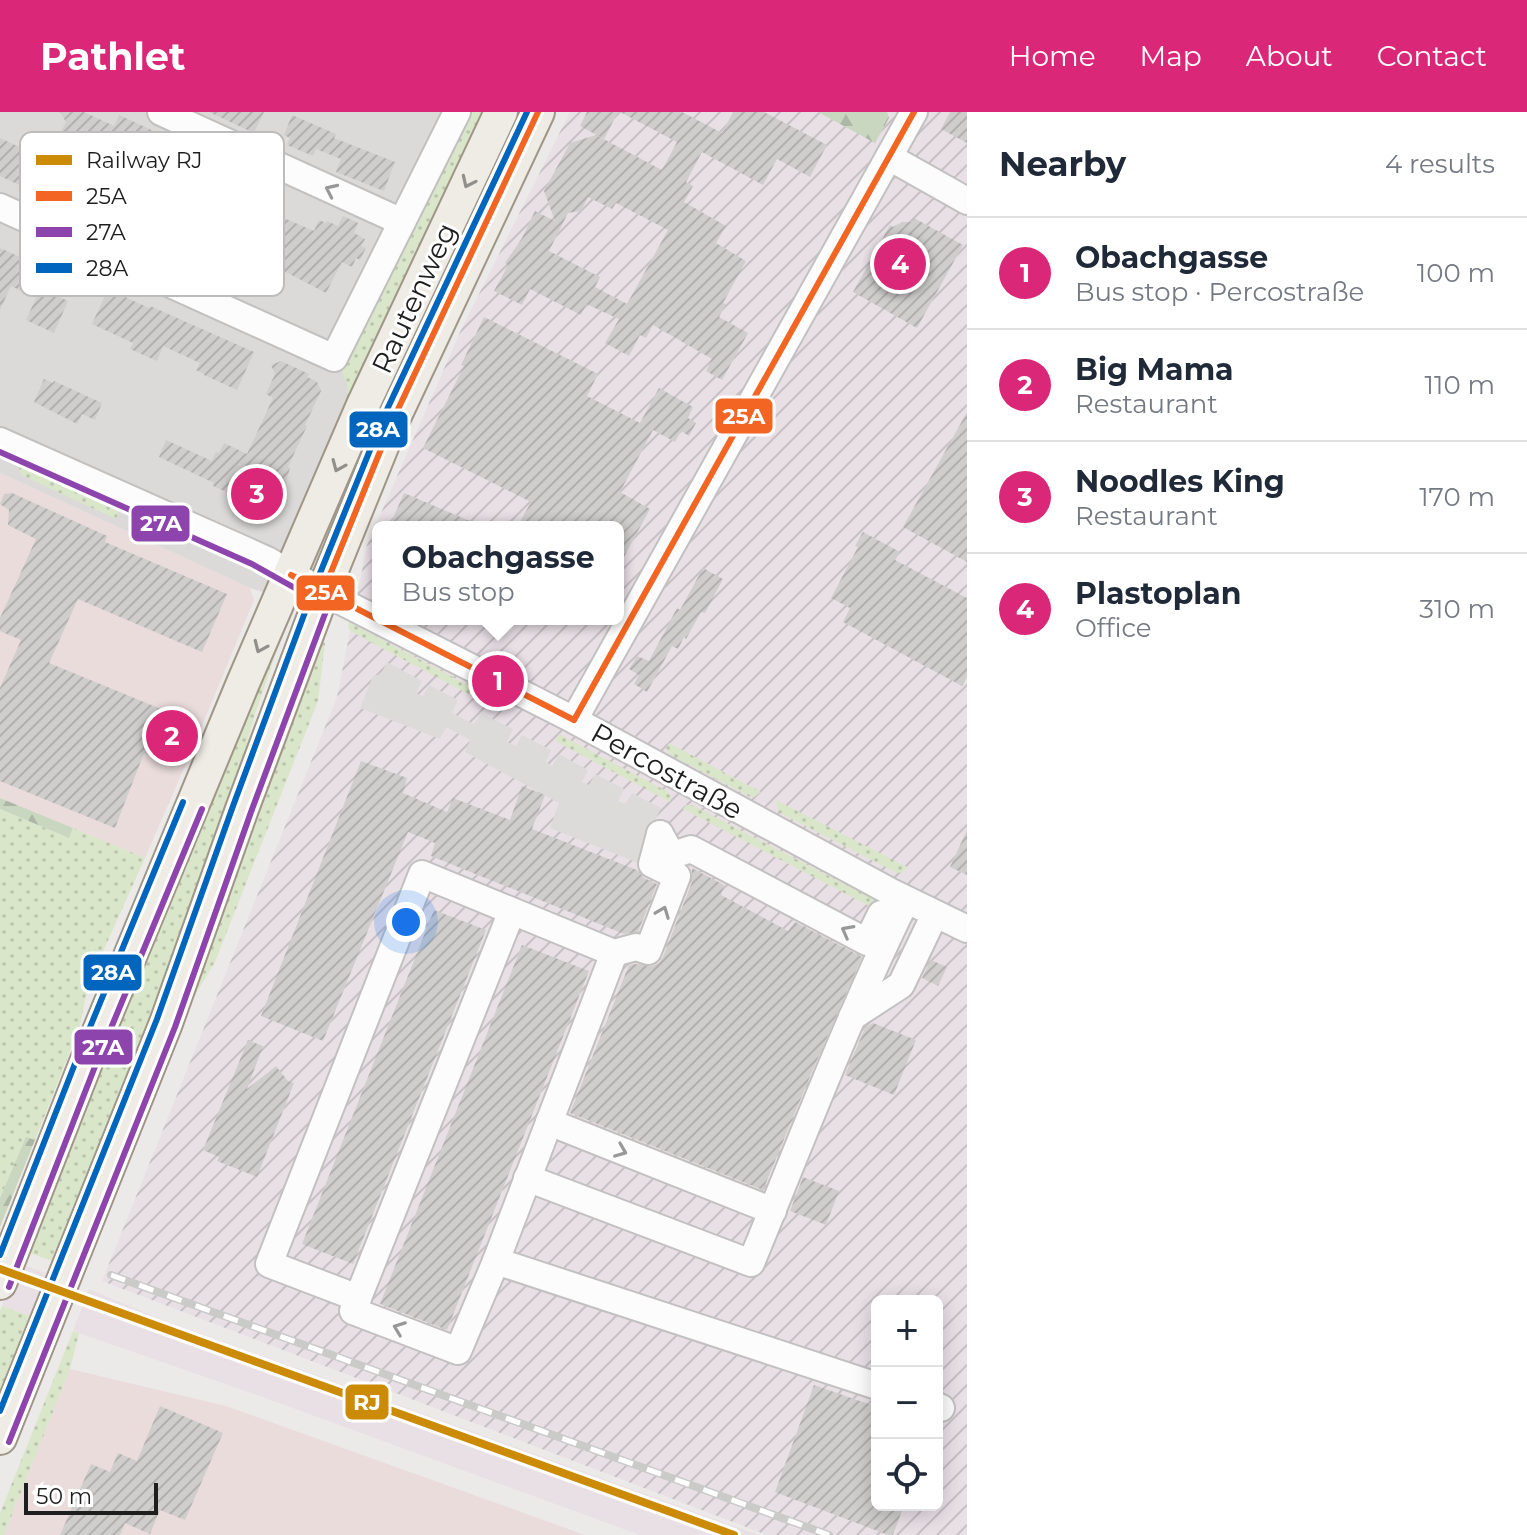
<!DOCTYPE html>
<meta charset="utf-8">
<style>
body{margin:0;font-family:Montserrat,sans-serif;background:#f2f2f3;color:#1f2937}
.controls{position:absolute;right:24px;bottom:24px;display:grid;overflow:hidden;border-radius:12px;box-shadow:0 4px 20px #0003}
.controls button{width:72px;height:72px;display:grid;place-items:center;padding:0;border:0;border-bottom:2px solid #e0e1e3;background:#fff;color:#1f2937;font:40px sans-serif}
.scale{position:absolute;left:24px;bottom:20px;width:134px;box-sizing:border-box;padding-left:8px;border:4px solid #1e1e1e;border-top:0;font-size:22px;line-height:28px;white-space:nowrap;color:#1e1e1e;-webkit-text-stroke:6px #fff;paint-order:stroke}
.you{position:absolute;left:406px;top:810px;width:28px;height:28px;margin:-20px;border:6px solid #fff;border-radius:50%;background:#1a73e8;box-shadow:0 0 0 12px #1a73e833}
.badge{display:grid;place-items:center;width:52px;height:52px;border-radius:50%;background:#db2777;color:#fff;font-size:26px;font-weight:700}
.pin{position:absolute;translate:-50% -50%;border:4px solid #fff;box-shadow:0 2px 8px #0006}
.popup{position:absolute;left:372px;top:409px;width:252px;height:104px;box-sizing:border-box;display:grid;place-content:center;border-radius:12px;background:#fff;filter:drop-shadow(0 2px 6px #0005);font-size:26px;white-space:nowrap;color:#747a83}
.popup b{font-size:30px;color:#1f2937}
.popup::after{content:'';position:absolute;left:50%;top:100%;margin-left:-16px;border:16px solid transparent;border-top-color:#fff}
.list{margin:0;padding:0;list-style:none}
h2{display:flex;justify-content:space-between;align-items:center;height:104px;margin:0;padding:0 32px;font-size:34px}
h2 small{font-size:26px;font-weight:400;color:#747a83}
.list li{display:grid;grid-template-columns:52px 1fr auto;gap:24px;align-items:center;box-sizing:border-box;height:112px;padding:0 32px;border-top:2px solid #e0e1e3}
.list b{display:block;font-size:30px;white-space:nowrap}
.list p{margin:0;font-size:26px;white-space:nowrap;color:#747a83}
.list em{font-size:26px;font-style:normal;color:#747a83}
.icon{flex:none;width:44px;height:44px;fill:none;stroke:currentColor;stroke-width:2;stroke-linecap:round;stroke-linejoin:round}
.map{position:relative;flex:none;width:967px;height:1423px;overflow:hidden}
header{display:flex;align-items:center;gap:48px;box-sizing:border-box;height:112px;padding:0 40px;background:#db2777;color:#fff}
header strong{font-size:38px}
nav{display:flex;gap:44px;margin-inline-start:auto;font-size:28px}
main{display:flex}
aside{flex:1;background:#fff}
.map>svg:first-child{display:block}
.residential{fill:#dbdad9}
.commercial{fill:#e9dcdb}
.industrial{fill:url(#industrial-furrows);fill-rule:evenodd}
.railway{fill:#e9e0e6}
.grass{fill:url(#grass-dots)}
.forest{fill:url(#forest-firs)}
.parking{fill:#dcdbda}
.building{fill:url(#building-hatch);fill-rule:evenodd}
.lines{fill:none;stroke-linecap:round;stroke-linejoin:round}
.minor-casing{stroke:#c2c1c0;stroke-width:30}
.major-casing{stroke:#9f9687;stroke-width:36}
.minor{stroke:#fcfcfc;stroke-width:26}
.major{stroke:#efebe5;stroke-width:32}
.rail-casing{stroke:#cacac9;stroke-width:8}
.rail{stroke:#fff;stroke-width:5;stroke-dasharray:15;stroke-linecap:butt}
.bus-1-casing{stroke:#fff;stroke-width:12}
.bus-2-casing{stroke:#fff;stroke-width:12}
.bus-3-casing{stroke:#fff;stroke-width:12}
.bus-1{stroke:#f26522;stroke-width:6}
.bus-2{stroke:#8e44ad;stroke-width:6}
.bus-3{stroke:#0065bd;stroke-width:6}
.rail-1-casing{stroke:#fff;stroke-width:14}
.rail-1{stroke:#cc8b06;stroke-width:8}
.oneway{stroke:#918f8b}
.oneway2{stroke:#989898}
.labels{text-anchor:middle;stroke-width:6;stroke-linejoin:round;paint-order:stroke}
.street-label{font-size:28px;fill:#1e1e1e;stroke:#fff}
.key{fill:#fff;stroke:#bcbcbc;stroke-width:2}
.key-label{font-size:22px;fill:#1e1e1e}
.line-badge{stroke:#fff;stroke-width:3}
.badge-label{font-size:22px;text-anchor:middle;font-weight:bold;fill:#fff}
</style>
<header>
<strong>Pathlet</strong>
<nav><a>Home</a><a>Map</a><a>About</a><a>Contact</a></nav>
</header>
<main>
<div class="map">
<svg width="967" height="1423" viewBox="0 0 967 1423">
<defs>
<pattern id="industrial-furrows" width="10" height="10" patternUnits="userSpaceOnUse" patternTransform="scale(2)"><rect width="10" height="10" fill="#e9e0e6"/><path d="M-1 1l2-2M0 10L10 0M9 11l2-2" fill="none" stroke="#c7c0c5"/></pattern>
<pattern id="grass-dots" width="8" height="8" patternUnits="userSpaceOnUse" patternTransform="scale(2)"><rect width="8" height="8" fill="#dae6ca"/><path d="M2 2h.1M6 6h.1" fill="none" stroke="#bbc5ad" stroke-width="1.8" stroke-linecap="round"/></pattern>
<pattern id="forest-firs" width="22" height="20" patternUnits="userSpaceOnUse" patternTransform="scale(2)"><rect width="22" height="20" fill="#c9d7c0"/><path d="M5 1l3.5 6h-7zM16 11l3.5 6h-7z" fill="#acb8a5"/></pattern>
<pattern id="building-hatch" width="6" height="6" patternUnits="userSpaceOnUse" patternTransform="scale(2)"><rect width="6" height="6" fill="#d0cecd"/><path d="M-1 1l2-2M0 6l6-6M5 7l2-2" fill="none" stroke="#b2b0b0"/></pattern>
</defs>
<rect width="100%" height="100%" fill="#eceae8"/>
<polygon class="residential" points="0,0 526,0 493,66 299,491 250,476 0,361"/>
<g class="commercial">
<polygon points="0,361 250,476 254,488 191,640 145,746 0,686"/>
<polygon points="70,1257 226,1294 585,1423 4,1423"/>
</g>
<path class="industrial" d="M570 0H967V1423H767L102 1169 337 585 367 433 460 220ZM378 415H618V507H378ZM877 1189H937V1393H877Z"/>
<g class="railway">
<polygon points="18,1151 53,1164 36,1206 2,1194"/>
<polygon points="89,1177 158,1206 759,1423 640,1423 257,1283 73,1219"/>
</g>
<g class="grass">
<polygon points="470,0 493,0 325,353 319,351 347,284 348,275 339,252 347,247 354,239"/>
<polygon points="20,354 119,399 116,407 21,363 19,357"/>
<polygon points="349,510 468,573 470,583 352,520 348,516"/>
<polygon points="279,512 285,515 255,602 215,745 58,1151 24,1139"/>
<polygon points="316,528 325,531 318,589 215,850 184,901"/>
<polygon points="559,622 668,680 671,685 670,690 555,629"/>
<polygon points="669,631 761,680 754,685 750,685 669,642 666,636"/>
<polygon points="776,688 907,755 903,760 897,761 778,700"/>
<polygon points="686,693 692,693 873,787 876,793 875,797 683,697"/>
<polygon points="0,697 69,726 73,716 145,746 88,873 80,914 35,1028 26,1026 0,1086"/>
<polygon points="2,1194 36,1206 0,1295 0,1199"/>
<polygon points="73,1219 79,1221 70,1257 4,1423 0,1423 0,1401"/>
</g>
<g class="forest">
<polygon points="818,0 887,0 889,6 875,31"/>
<polygon points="0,686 73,716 69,726 0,697"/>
<polygon points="26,1025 35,1028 0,1115 0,1086"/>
</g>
<polygon class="parking" points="387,550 422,569 416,581 423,584 429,573 458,588 452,601 474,612 481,601 513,617 507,630 516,634 522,623 551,638 546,650 552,654 559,642 588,658 582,670 589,673 595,662 624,677 618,689 625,692 632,681 661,696 655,708 652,728 641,752 550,716 559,691 465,640 470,628 446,615 440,627 360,596 373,564 381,562"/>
<g class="building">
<polygon points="60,0 84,0 114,14 119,3 193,37 195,34 210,42 195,71 165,55 169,47 142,36 138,46 100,30 95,39 60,22 66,10"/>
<polygon points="209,0 264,0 254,21"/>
<polygon points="587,0 618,0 604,27 580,14"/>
<path d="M620 0H682L722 21 733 0H764L827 33 810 65 777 47 763 73 702 40 686 70 693 74 684 90 726 114 716 131 746 149 723 191 726 192 719 205 748 221 722 268 706 259 712 247 653 213 646 226 640 223 629 244 605 231 619 207 586 192 581 203 530 177 522 193 494 179 508 153 505 151 522 126 535 99 555 109 544 79 570 31 596 23 662 58 677 30ZM588 85 612 97 616 91 668 118 627 192 595 175 600 165 549 139 568 101 581 99Z"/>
<polygon points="950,0 967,0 967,31 941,17"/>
<polygon points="292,3 336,22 334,26 395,50 384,79 336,60 341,47 316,37 313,44 287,33 290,26 284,23"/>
<polygon points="0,26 83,65 73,85 71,84 69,88 66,86 62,93 0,64"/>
<polygon points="236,53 273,71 264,89 277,94 275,99 285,103 284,106 314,119 319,108 326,111 327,109 338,114 343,104 358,111 354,121 365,127 361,134 366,136 360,148 356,146 352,155 342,150 326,181 257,145 255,150 244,145 242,150 224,141 214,162 180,146 195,113 231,129 251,91 228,80 230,76 225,74"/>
<polygon points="137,78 183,99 181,103 184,105 178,119 137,99 130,112 125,109 120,119 94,107 107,79 131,91"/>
<polygon points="914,106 963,133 917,216 853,180 890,113 893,115 902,110 912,110"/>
<polygon points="0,136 29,149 33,141 58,152 46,179 68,189 54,221 26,208 36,186 11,174 0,198"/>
<polygon points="108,177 149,196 150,194 254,240 237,278 204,263 204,262 196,258 200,251 163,234 157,249 130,237 133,231 92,212"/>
<polygon points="484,205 598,262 587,284 640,311 659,276 693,295 688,306 696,311 689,324 681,319 675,330 653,318 620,380 650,397 618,456 618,415 517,415 531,390 423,336 464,254 461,253"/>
<polygon points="281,249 309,262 307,265 317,270 321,279 305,313 307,314 288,355 290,356 286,370 278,388 272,393 232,374 229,381 213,374 214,371 159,345 166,328 212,349 216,340 219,341 224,331 247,342 273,286 266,282 275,262 271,253"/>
<polygon points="44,267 53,271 54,269 102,291 95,308 82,302 77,312 34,290"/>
<polygon points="967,300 967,450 903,415"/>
<polygon points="12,381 107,424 105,430 227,482 202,540 78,487 49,551 161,597 159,603 184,612 175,635 181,637 175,653 144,641 115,716 0,669 0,576 21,528 0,519 0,506 36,427 8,413 9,398 0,392 4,382"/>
<polygon points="404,381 484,415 389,415"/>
<polygon points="863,420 900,440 895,448 967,486 967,565 962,574 843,510 850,496 831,486 858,435 855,434"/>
<polygon points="703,456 723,467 705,501 701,500 686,527 684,525 678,537 672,534 647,580 634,572 639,563 629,557 637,544 649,549 677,496 680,498"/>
<polygon points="361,649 407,666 403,681 447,700 453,686 510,708 522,674 545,683 532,717 637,758 644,766 657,772 638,820 624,822 431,744 435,731 408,720 323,929 261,904"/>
<polygon points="967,718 967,763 950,755"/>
<polygon points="692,756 724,773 721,783 788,819 795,810 862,845 811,962 763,1078 570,1001 629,853 636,852 652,854 659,851 663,845 692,770"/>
<polygon points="434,798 486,818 353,1152 302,1132"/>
<polygon points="522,833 589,859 447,1218 380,1192"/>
<polygon points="931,848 947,855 938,874 922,866"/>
<polygon points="873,911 916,928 894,983 845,963 865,916"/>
<polygon points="248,928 263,934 247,977 276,954 288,969 294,971 257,1065 217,1049 219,1045 203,1038"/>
<polygon points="803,1065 839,1079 826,1113 790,1099"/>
<polygon points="814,1273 877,1295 877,1393 904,1393 893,1423 888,1423 775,1380"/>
<polygon points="160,1294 223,1321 185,1408 160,1398 150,1422 125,1411 120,1423 60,1423 91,1352 110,1360 118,1341 137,1349"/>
</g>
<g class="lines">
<defs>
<g id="minor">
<polyline points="161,0 402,110"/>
<polyline points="889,45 967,89"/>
<polyline points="0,95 334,246 457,0"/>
<polyline points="0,329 267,448 323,480 574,608 891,780 967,817"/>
<polyline points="574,608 914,0"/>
<polyline points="660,722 669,738 676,742 691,737 867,830 881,802"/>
<polyline points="512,799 358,1186 269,1152 422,762 614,841 636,835 648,839 677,764 652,752 660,722"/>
<polyline points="852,905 901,873 935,802"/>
<polyline points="549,1010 773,1099"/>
<path d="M527 1066 751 1151C801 1029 848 906 906 788"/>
<polyline points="496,1149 877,1274"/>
<polyline points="358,1186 353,1199 458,1239 496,1149 614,841"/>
<polyline points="937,1294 941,1296"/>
</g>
<g id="major">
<polyline points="0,1171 85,953 243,571 363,293 501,0"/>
<polyline points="0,1326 166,911 242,697 323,480 392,310 538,0"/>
</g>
</defs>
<use href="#minor" class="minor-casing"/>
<use href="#major" class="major-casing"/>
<use href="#minor" class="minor"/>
<use href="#major" class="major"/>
<defs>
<polyline id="rail" points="111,1163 829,1423"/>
</defs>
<use href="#rail" class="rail-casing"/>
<use href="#rail" class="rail"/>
<defs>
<g id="bus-1">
<polyline points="291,463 574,608"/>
<polyline points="323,480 392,310 538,0"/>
<polyline points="574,608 914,0"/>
</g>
<g id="bus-2">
<polyline points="0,340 252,452 318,489"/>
<polyline points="9,1175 94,957 202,697"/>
<polyline points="9,1330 175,915 251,700 332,483"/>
</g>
<g id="bus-3">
<polyline points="0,1143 76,949 183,690"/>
<polyline points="0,1299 157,907 233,694 314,476 383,306 527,0"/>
</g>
</defs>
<use href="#bus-1" class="bus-1-casing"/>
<use href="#bus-2" class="bus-2-casing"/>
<use href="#bus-3" class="bus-3-casing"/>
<use href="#bus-1" class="bus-1"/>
<use href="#bus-2" class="bus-2"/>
<use href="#bus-3" class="bus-3"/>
<defs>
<polyline id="rail-1" points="0,1157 734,1423"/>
</defs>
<use href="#rail-1" class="rail-1-casing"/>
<use href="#rail-1" class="rail-1"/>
</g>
<defs><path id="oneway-chevron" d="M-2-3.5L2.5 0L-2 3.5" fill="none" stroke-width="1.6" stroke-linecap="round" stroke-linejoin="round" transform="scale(2)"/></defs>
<g class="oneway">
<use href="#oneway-chevron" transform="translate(468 70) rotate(115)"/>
<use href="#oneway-chevron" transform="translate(338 354) rotate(113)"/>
<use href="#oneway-chevron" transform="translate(260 535) rotate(114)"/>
</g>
<g class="oneway2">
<use href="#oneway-chevron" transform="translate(331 78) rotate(-155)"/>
<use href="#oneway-chevron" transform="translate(663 800) rotate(-69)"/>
<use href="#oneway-chevron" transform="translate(847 819) rotate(-152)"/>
<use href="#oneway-chevron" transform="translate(621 1039) rotate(22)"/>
<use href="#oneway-chevron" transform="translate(399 1216) rotate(-159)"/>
</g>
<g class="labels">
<g class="street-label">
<text transform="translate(414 186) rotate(-65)" y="10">Rautenweg</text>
<text transform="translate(667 659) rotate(29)" y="10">Percostraße</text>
</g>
</g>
<rect x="20" y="20" width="264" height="164" rx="12" class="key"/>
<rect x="36" y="43" width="36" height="10" fill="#cc8b06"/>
<rect x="36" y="79" width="36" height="10" fill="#f26522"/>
<rect x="36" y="115" width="36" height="10" fill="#8e44ad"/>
<rect x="36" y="151" width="36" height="10" fill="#0065bd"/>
<g class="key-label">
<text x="86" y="56">Railway RJ</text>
<text x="86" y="92">25A</text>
<text x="86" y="128">27A</text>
<text x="86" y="164">28A</text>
</g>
<g class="line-badge">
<rect x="714" y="285" width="60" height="38" rx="8" fill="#f26522"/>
<rect x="348" y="298" width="61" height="39" rx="8" fill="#0065bd"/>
<rect x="130" y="392" width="61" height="39" rx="8" fill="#8e44ad"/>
<rect x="295" y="462" width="61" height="38" rx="8" fill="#f26522"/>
<rect x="82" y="841" width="61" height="39" rx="8" fill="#0065bd"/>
<rect x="73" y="916" width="61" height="38" rx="8" fill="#8e44ad"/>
<rect x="344" y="1271" width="46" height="38" rx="8" fill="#cc8b06"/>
</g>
<g class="badge-label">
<text x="744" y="312">25A</text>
<text x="378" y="325">28A</text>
<text x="161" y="419">27A</text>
<text x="326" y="488">25A</text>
<text x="113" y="868">28A</text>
<text x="103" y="943">27A</text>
<text x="367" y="1298">RJ</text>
</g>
</svg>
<div class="controls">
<button>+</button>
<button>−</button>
<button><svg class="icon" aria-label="locate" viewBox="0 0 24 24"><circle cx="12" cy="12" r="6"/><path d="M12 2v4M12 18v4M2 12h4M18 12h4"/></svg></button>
</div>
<div class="scale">50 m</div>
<div class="you"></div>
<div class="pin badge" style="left:498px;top:569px">1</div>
<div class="popup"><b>Obachgasse</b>Bus stop</div>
<div class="pin badge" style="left:172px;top:624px">2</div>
<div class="pin badge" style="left:257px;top:382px">3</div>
<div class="pin badge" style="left:900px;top:152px">4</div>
</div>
<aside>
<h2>Nearby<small>4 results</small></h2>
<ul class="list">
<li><span class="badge">1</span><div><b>Obachgasse</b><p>Bus stop · Percostraße</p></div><em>100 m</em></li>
<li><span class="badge">2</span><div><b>Big Mama</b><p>Restaurant</p></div><em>110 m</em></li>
<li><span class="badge">3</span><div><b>Noodles King</b><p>Restaurant</p></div><em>170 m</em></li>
<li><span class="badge">4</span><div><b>Plastoplan</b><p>Office</p></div><em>310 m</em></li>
</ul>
</aside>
</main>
